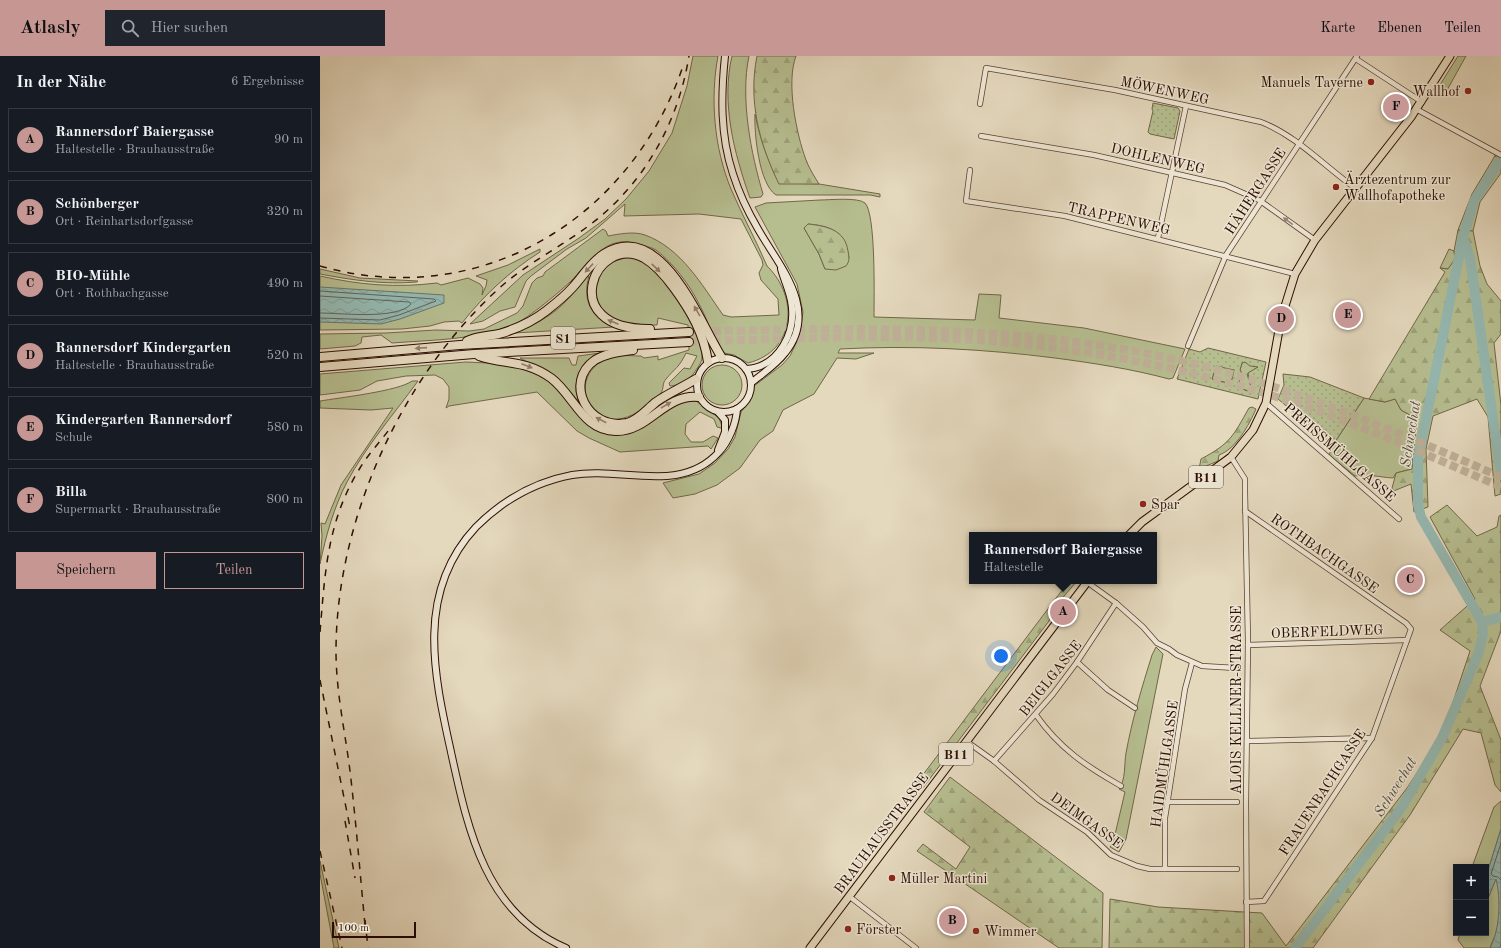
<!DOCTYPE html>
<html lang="de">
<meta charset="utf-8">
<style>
body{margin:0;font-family:"Old Standard TT",serif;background:#20242c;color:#f1f3f6}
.controls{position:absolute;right:12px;bottom:12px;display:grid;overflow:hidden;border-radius:0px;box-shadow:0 2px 10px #0003}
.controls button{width:36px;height:36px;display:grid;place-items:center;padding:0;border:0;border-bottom:1px solid #363941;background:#171b24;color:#f1f3f6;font:20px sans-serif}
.scale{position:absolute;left:12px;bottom:10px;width:84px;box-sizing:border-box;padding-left:4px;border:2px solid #2d0d00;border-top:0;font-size:11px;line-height:14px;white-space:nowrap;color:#2d0d00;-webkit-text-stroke:3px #ede6d4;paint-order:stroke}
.you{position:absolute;left:681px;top:600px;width:14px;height:14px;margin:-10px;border:3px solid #fff;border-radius:50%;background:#1a73e8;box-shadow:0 0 0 6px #1a73e833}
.badge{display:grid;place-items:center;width:26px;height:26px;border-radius:50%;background:#c59692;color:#111;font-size:13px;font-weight:700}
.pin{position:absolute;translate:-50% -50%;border:2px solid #fff;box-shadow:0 1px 4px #0006}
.popup{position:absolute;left:649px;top:476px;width:188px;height:52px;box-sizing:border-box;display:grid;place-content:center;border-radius:0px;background:#171b24;filter:drop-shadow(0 1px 3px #0005);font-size:13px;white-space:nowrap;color:#9ea1a6}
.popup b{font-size:15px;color:#f1f3f6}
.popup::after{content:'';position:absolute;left:50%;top:100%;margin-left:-8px;border:8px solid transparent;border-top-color:#171b24}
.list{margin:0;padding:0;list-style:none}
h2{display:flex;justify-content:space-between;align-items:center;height:52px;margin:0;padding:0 16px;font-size:17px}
h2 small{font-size:13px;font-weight:400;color:#9ea1a6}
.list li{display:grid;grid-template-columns:26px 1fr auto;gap:12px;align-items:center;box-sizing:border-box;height:64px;margin:0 8px 8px;padding:0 8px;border:1px solid #363941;border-radius:0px}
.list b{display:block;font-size:15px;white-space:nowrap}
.list p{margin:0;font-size:13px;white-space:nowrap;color:#9ea1a6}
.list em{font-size:13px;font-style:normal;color:#9ea1a6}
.actions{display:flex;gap:8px;padding:12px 16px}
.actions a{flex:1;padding:9px 0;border:1px solid #c59692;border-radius:0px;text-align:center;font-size:14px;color:#c59692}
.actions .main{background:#c59692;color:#111}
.icon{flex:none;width:22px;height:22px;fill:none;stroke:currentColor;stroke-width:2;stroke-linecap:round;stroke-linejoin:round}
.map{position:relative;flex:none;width:1181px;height:892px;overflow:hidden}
header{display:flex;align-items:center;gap:24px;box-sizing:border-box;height:56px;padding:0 20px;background:#c59692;color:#111}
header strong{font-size:19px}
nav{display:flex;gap:22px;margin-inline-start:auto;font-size:14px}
.search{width:280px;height:36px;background:#20242c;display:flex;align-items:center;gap:10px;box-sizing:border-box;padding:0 14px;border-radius:0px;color:#9ea1a6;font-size:15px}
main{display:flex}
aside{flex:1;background:#171b24}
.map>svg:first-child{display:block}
.grass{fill:#b6be90;stroke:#726648;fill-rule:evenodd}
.forest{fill:url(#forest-firs);stroke:#726648}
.park{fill:url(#park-dots);stroke:#726648;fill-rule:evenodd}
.water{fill:url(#water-waves);stroke:#6b746b}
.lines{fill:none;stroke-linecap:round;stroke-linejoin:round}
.shore{stroke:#616359;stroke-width:1}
.stream{stroke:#6b746b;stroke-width:1.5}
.river{stroke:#95b9b2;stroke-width:10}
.motorway-tunnel{stroke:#bfaf97;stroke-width:8;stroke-dasharray:8 4;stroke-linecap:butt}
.minor-casing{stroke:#5b402f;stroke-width:6}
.secondary-casing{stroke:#2d0d00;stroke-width:8}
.primary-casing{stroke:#2d0d00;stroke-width:9}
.motorway-casing{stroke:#2d0d00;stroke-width:10}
.minor{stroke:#ede6d4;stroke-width:4.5}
.secondary{stroke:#ede6d4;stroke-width:6}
.primary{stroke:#e4d8bd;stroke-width:7}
.motorway{stroke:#e4d8bd;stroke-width:8}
.rail{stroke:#2d0d00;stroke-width:1.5;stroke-dasharray:7 7;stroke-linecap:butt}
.oneway{fill:#978475}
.oneway2{fill:#927d68}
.poi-dot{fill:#8f2418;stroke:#ede6d4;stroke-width:1.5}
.labels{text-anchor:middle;stroke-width:3;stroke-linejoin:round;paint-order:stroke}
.shield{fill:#ede6d4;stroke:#674e40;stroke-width:1}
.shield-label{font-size:13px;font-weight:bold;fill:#2d0d00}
.poi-label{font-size:14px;fill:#2d0d00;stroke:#ede6d4;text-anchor:start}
.street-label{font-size:14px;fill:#2d0d00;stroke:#ede6d4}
.water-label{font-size:15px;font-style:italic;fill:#51493e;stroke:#ede6d4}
</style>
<header>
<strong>Atlasly</strong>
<div class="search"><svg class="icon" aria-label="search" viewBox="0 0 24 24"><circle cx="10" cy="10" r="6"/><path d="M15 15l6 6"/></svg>Hier suchen</div>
<nav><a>Karte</a><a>Ebenen</a><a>Teilen</a></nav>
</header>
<main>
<aside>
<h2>In der Nähe<small>6 Ergebnisse</small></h2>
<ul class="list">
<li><span class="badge">A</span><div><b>Rannersdorf Baiergasse</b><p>Haltestelle · Brauhausstraße</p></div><em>90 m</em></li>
<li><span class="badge">B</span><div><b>Schönberger</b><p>Ort · Reinhartsdorfgasse</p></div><em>320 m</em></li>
<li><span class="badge">C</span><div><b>BIO-Mühle</b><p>Ort · Rothbachgasse</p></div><em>490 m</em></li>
<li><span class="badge">D</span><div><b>Rannersdorf Kindergarten</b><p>Haltestelle · Brauhausstraße</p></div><em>520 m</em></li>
<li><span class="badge">E</span><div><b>Kindergarten Rannersdorf</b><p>Schule</p></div><em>580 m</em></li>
<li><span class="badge">F</span><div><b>Billa</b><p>Supermarkt · Brauhausstraße</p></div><em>800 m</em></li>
</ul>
<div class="actions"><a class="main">Speichern</a><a>Teilen</a></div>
</aside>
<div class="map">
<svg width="1181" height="892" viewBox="0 0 1181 892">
<defs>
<pattern id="forest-firs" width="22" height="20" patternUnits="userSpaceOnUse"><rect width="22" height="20" fill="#b6be90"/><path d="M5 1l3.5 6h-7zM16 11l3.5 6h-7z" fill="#9da27a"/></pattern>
<pattern id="park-dots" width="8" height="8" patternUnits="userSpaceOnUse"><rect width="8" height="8" fill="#b6be90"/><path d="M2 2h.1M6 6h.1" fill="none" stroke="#9da27a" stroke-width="1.8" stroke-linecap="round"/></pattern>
<pattern id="water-waves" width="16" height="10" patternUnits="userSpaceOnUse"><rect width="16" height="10" fill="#95b9b2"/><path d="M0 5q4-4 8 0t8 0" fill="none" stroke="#819e97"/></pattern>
</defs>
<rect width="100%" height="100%" fill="#e4d8bd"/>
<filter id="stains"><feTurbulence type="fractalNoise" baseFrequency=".005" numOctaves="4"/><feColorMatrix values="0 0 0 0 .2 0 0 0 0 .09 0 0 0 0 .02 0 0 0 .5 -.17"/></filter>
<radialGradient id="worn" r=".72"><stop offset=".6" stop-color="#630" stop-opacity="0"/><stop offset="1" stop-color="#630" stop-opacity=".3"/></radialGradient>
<g class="grass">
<path d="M373 0H398C390 42 394 92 411 133 422 159 436 184 447 210 479 241 476 295 428 307L414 299 404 297C392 282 388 264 379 248 369 228 354 208 336 194 331 191 324 190 319 188 285 177 270 207 250 226 236 239 205 265 189 271 152 284 110 284 72 287L61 279 42 281 41 287 35 290 0 293V278L66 277 116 274 149 275 164 273 197 257 203 250 212 227 217 222 223 220 225 216 283 173 286 175 288 180C299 178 314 175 325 179 361 192 382 229 403 259L411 261 459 259 458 243 441 224 439 217 443 209 442 204 421 163 379 158 304 160 305 148 266 182 247 193 211 220 206 225 195 251 180 255 163 265 150 268 203 219 259 182 285 163 306 143 329 115 352 77 367 30Z"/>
<path d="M412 0H429C420 42 431 98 443 138L441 141 430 142C414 97 401 47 412 0Z"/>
<polygon points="1138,0 1146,0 1126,36 1118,32"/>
<path d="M435 58C440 83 448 105 459 127L499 128 560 138V141L550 139H456C439 128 434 77 435 58Z"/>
<polygon points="1176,98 1181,102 1181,117 1160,146 1153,175 1138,174 1152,138"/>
<path d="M500 144C509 144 538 141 545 147 556 158 554 242 554 261L655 264 659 238 681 239 679 262 764 272 865 293 853 322 849 323C812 313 773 307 735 302 664 293 592 289 520 293L518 297H554L536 303 517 302 494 338 463 354 453 375 440 384 420 412 397 429 375 438 353 442 343 427 379 418 395 407 408 393 415 381 421 356 430 344 434 330 462 309 470 300 479 281 483 256 477 228 435 151 446 147ZM488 168C512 170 525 176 529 202L505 213 499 198 484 172Z"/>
<path d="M220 193V196C190 215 164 239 142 267L139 265 124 266 110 270 82 273 0 274V220C40 229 76 232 117 227L121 229 148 222 160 228 163 232 162 239 166 230 167 224 156 220 188 209Z"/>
<path d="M1129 193 1134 195C1136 203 1133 208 1128 213L1120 212Z"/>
<path d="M308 201C311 201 316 202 320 203 341 212 386 278 382 301 382 307 377 312 374 317 369 324 358 330 350 330L349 327 364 312 370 313 377 300 366 297C359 312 355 312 346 323 342 327 344 333 341 337 273 409 234 311 297 300 305 299 314 300 321 300L324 302 338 300V304L369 294 368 269 338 262 337 269C311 270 272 266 274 231 274 224 282 214 285 208Z"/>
<path d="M0 213 40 222 98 225 97 226C64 229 32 224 0 218Z"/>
<path d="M269 220C262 245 271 261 294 271L195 277C214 269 234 259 248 243 254 236 260 228 266 221Z"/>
<path d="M280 297C265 305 255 317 256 335 257 340 259 344 258 348L236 321 200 302H249L252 309H256L258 300Z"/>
<polygon points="146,306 191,308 225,321 286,376 362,344 376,345 399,362 402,370 401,372 397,371 394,363 380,356 366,368 365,378 371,386 383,386 393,380 398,382 391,393 388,390 300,396 269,382 257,375 217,336 129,350 126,352 129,343 129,331 123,323 115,319 86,320 57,325 40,334 0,339 0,318"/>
<polygon points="925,306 938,311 927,318 931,331 931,336 917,331 922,318 920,314 922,307"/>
<polygon points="896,309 914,314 911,328 892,323"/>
<circle cx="402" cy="329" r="20"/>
<path d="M92 325H98C74 358 46 390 27 426 14 451 6 479 0 508L2 480 1 467 5 468 21 429 73 352 51 354 0 352V345C18 342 79 335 92 325Z"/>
<path d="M1044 342 1065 346 1075 343 1081 354 1097 363 1092 413 1076 417 1073 422C1058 421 1050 418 1035 420L1009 399 1013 389Z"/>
<path d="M836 591 843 598 806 783 799 796 790 791 793 787 805 736 799 733C806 723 804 709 806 697 812 664 822 631 832 599Z"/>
<polygon points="1181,745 1181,773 1166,821 1166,811 1152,811 1174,751"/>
<polygon points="0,805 19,892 14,892 0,818"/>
<polygon points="1176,822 1179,828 1180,868 1171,889 1170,892 1144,892 1138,884 1140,877 1166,877 1166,847"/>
</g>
<g class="forest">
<path d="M437 0H476C466 26 476 77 486 104 489 112 494 120 499 128H459C439 87 428 45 437 0Z"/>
<path d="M488 168C507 170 525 174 528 195 529 201 530 205 526 210L516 214 505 213 499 198 484 172Z"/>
<polygon points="1138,174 1153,175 1160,210 1167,228 1181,245 1181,278 1174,287 1181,349 1181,438 1175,440 1168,361 1157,343 1113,360 1106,393 1108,451 1094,456 1091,428 1071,436 1076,417 1092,413 1097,363 1081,354 1075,343 1065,346 1049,343 1125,216 1120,212 1128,213 1135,203 1134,195"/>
<path d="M932 351 936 353C929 369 916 393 899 399L898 405 879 413 881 403C911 387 913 380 929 352Z"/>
<polygon points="1127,449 1157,480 1177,471 1179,460 1181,459 1181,575 1160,630 1181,684 1181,736 1175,729 1161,677 1143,673 1090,759 993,892 789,892 790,843 838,851 942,857 966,890 1087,732 1113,692 1129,658 1150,595 1120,574 1155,543 1110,461"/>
<polygon points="749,525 757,525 733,553 729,565 602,733 596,728"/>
<polygon points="630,721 783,837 782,892 739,892 597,795 603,788 636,813 650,791 604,756"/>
</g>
<g class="park">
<polygon points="833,47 858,52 860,55 854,83 830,78 828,76 833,55 832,53"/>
<path d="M888 292 946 306 938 343 857 323 869 293 880 296ZM925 306 930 310 938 311 928 317 931 331 930 336 917 331 922 318 920 314 922 307ZM896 310 914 314 911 328 892 323Z"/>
<polygon points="963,318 990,321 1044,342 1013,389 958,343 964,329"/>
</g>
<g class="water">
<polygon points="0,231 124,239 124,247 80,263 61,268 0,266"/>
<path d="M1181 773V887L1180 892H1170C1180 873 1181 843 1176 823L1166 847V821Z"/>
</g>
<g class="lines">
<g class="shore">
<polyline points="0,235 114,243 116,245 79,259 60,264 0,262"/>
<path d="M0 240 89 246 91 248C77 264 21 257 0 257"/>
<polyline points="1181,787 1171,818 1173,820 1178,821 1181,824"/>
</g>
<polyline class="stream" points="1175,100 1181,104"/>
<g class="river">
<polyline points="1143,181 1150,202 1181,419"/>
<polyline points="1162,566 1181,561"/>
<polyline points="975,892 1082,751 1122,682 1159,596 1163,578 1162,566 1101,461 1098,449 1098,402 1143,181 1154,145 1181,103"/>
</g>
<g class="motorway-tunnel">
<path d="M369 276C545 271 722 267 894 313 994 340 1087 380 1181 421"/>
<path d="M369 286C458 283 548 279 638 283 735 288 833 305 927 332 1015 357 1098 395 1181 431"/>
</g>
<defs>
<g id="minor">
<polyline points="1036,3 1102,46"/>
<path d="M660 48 666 12 795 34 941 66C977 80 1004 110 1035 132"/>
<polyline points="1096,53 1181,99"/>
<polyline points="661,80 774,99 905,129 939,144 995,184"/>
<polyline points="650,114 646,145 745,160 975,218"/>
<polyline points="838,182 866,50"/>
<polyline points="868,290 906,199 1037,0"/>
<polyline points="946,347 1079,463"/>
<polyline points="911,401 925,423 925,436 928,585 926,746 927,892"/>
<polyline points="925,455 1086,567 1091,573 1052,682 944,845 926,846"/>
<polyline points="767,526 796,547 823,571 837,587 849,593 857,599 882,610 916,612"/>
<polyline points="928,589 1087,584"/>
<polyline points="757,606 788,634 815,652"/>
<path d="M716 659C740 693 766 710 801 730"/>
<polyline points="646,685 674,705 719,744 767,776 791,799 817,810 830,813 917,813"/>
<polyline points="927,685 1052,682"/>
<polyline points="674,705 733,638 757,606 796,547"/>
<polyline points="847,746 917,746"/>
<polyline points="845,813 845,762 865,633 872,607"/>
<polyline points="530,841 596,892"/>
</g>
<g id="secondary">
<path d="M405 0C401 39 400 79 413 118 419 137 428 156 438 173 459 210 500 254 465 297 456 309 442 318 431 327"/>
<circle cx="404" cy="329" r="27"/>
<path d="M426 313C459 311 477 276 471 245 469 234 464 224 461 213"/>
<polyline points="398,356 405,364 405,376 398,394"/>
<path d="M246 892C165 857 148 774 131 696 114 619 95 536 156 471 183 444 215 426 252 419 302 410 360 439 399 396 409 385 416 368 417 353"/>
</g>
<g id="primary">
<polyline points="809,479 822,466 911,401 933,374 946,347 961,263 975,218 995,184 1091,61 1130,0"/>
<polyline points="490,892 768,525"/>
</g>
<g id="motorway">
<path d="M330 273C234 274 275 176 324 202 336 209 346 221 354 232 371 255 384 278 388 306"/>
<path d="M147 285C157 280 169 280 179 278 196 273 212 266 226 255 235 248 245 240 253 231 263 220 271 206 284 198 342 162 380 268 402 302"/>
<path d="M313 294C300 296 286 297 275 304 243 326 268 375 307 367 319 364 327 353 336 346 349 337 363 331 376 323"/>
<path d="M159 300C185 309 204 303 231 322 254 339 263 376 297 375 329 375 345 337 379 341"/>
<polyline points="0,301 140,289 369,276"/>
<polyline points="0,311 154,298 369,286"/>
</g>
</defs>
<use href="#minor" class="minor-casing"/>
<use href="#secondary" class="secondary-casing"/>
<use href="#primary" class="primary-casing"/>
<use href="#motorway" class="motorway-casing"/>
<use href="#minor" class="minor"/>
<use href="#secondary" class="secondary"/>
<use href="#primary" class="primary"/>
<use href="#motorway" class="motorway"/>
<g class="rail">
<path d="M0 210C158 255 309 165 362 13"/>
<path d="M0 576C5 517 7 465 40 412 49 397 61 385 71 371"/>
<polyline points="0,624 30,771"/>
<polyline points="25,765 35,822"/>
<polyline points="0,795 22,892"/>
<polyline points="45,864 48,892"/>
<path d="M45 869C40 817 36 766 30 715 25 675 16 636 16 595 16 462 84 315 184 228 210 206 240 191 267 171 323 130 358 68 369 0"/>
</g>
</g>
<defs><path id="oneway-solid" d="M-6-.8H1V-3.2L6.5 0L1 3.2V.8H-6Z"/></defs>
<use class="oneway" href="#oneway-solid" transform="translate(968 165) rotate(-144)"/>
<g class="oneway2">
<use href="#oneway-solid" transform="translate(269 212) rotate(133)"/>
<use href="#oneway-solid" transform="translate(336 212) rotate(44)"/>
<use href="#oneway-solid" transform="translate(377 255) rotate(-120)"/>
<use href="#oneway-solid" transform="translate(293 266) rotate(-157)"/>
<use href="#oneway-solid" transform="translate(101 292) rotate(176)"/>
<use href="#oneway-solid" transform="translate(207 310) rotate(21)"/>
<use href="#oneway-solid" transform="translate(346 349) rotate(-31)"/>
<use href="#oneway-solid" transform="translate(281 364) rotate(-153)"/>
</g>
<g class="poi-dot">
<circle cx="1051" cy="26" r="4"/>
<circle cx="1148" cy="35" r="4"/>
<circle cx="1016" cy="131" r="4"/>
<circle cx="823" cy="448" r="4"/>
<circle cx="572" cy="822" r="4"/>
<circle cx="528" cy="873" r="4"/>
<circle cx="656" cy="875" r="4"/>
</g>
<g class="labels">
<g class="shield">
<rect x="231" y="271" width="24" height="22" rx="3"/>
<rect x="869" y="410" width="34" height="22" rx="3"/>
<rect x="619" y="687" width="34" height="22" rx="3"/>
</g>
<g class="shield-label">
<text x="243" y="287">S1</text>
<text x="886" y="426">B11</text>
<text x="636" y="703">B11</text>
</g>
<g class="poi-label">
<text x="1043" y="31" text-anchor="end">Manuels Taverne</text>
<text x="1140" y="40" text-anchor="end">Wallhof</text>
<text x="1024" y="128">Ärztezentrum zur<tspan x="1024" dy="16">Wallhofapotheke</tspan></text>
<text x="831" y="453">Spar</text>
<text x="580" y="827">Müller Martini</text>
<text x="536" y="878">Förster</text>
<text x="664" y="880">Wimmer</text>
</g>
<g class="street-label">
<text transform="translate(845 34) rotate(12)" y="5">MÖWENWEG</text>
<text transform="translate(838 102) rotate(13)" y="5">DOHLENWEG</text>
<text transform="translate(935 135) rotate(-57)" y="5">HÄHERGASSE</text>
<text transform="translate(799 162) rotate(13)" y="5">TRAPPENWEG</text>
<text transform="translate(1020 396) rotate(41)" y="5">PREISSMÜHLGASSE</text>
<text transform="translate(1005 497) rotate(35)" y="5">ROTHBACHGASSE</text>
<text transform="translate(1007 575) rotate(-2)" y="5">OBERFELDWEG</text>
<text transform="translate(730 622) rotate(-52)" y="5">BEIGLGASSE</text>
<text transform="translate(916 644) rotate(-90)" y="5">ALOIS KELLNER-STRASSE</text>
<text transform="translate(844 708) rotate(-82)" y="5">HAIDMÜHLGASSE</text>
<text transform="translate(1002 736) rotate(-57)" y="5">FRAUENBACHGASSE</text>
<text transform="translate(767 764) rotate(36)" y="5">DEIMGASSE</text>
<text transform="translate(561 777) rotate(-53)" y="5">BRAUHAUSSTRASSE</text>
</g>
<g class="water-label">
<text transform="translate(1090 378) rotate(-81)" y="5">Schwechat</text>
<text transform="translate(1075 731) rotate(-58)" y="5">Schwechat</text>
</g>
</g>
<rect width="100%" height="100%" filter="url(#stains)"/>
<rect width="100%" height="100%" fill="url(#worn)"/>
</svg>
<div class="controls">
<button>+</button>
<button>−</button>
</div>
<div class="scale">100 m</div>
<div class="you"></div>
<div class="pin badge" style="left:743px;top:556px">A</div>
<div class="popup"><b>Rannersdorf Baiergasse</b>Haltestelle</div>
<div class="pin badge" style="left:632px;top:865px">B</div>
<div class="pin badge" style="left:1090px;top:524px">C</div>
<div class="pin badge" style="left:961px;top:263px">D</div>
<div class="pin badge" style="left:1028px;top:259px">E</div>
<div class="pin badge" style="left:1076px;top:51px">F</div>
</div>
</main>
